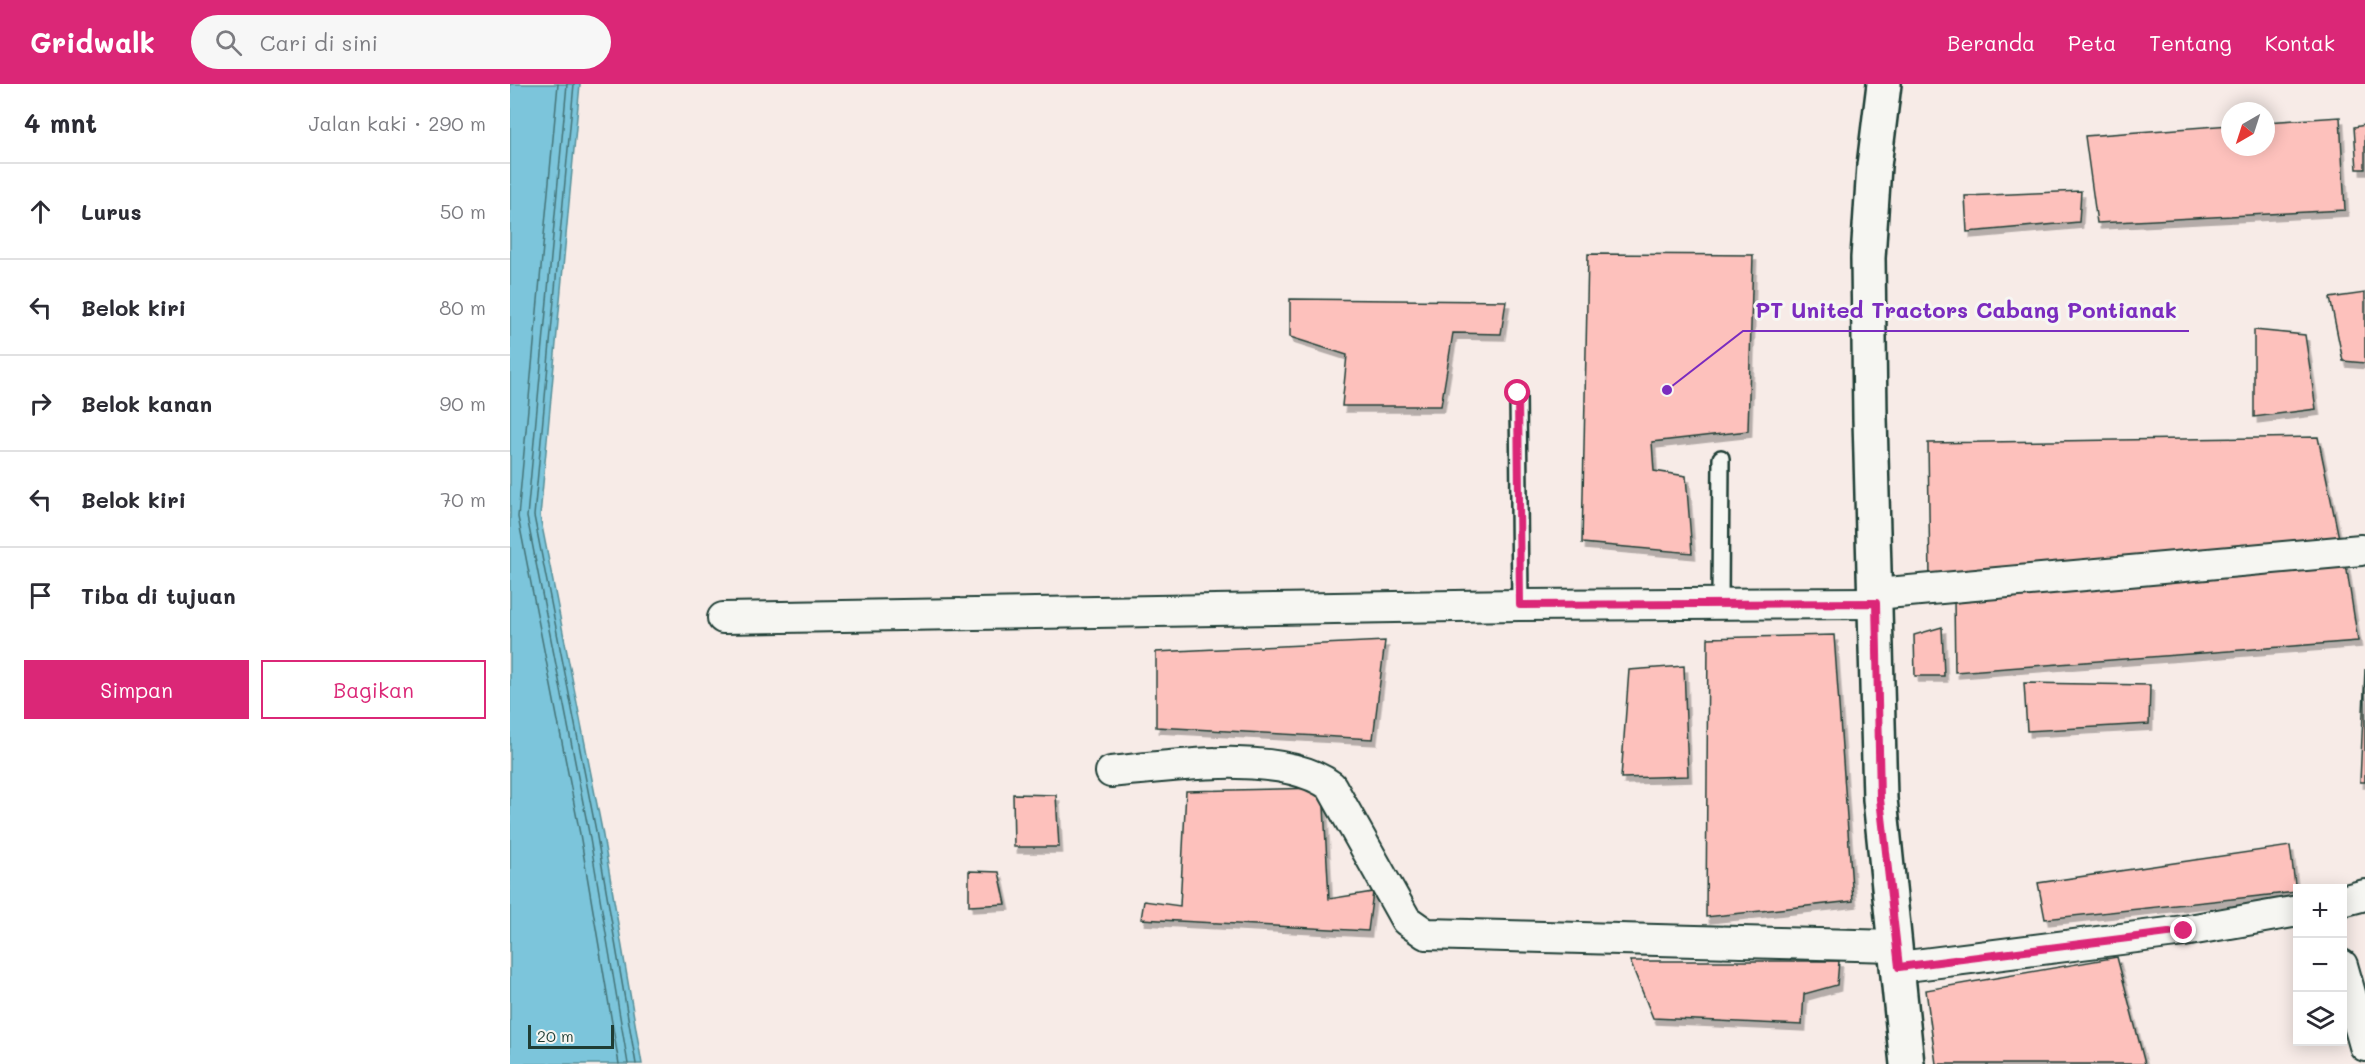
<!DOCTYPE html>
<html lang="id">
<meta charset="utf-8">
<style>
body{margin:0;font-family:Mali,sans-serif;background:#f7f7f7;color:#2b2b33}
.controls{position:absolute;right:18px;bottom:18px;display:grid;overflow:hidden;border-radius:0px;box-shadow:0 3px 15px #0003}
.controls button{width:54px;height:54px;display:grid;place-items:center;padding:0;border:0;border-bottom:2px solid #e1e1e2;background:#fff;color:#2b2b33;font:30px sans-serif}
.compass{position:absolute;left:1711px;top:18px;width:54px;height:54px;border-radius:50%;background:#fff;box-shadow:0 3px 15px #0003;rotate:219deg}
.scale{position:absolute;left:18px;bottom:15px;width:86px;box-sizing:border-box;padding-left:6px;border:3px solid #1f3d34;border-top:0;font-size:16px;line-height:21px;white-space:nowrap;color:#1f3d34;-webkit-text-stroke:4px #f6f6f2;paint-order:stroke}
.stop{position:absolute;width:18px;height:18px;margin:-14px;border:4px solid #db2777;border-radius:50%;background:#fff}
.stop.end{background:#db2777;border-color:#fff;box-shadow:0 2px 6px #0008}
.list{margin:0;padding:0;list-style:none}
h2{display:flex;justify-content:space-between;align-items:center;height:78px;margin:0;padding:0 24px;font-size:26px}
h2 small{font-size:20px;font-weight:400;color:#7c7c81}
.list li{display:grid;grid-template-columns:39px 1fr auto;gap:18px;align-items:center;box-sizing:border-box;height:96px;padding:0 24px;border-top:2px solid #e1e1e2}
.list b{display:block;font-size:22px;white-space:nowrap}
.list em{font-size:20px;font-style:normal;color:#7c7c81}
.actions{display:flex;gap:12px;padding:18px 24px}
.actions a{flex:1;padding:14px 0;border:2px solid #db2777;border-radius:0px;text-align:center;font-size:21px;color:#db2777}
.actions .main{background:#db2777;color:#fff}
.icon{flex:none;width:33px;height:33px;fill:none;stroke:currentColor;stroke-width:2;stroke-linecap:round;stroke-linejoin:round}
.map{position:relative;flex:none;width:1855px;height:980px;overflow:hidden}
header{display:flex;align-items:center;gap:36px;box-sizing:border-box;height:84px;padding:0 30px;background:#db2777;color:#fff}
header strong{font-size:28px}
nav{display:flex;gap:33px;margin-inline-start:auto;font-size:21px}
.search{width:420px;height:54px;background:#f7f7f7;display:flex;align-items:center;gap:15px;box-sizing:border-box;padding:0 21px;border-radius:33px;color:#7c7c81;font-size:22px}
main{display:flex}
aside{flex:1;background:#fff}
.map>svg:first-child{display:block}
.water{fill:#7bc5db;stroke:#568f98;stroke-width:1.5}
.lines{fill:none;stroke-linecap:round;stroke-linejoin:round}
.shore{stroke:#447377;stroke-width:1.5}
.building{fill:#fdc1bc;stroke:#1f3d34;stroke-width:1.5;filter:url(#shadow)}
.service-casing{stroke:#1f3d34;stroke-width:20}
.minor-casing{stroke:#1f3d34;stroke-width:34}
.secondary-casing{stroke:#1f3d34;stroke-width:38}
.service{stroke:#f6f6f2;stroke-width:15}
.minor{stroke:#f6f6f2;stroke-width:30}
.secondary{stroke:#f6f6f2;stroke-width:33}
.route{stroke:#db2777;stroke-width:8}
.leader{fill:none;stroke:#7b2cbf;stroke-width:2}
.callout-dot{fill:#7b2cbf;stroke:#f6f6f2;stroke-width:2}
.callout-label{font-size:22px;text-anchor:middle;font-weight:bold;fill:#7b2cbf;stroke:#f6f6f2;stroke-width:6;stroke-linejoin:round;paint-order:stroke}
</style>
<header>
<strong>Gridwalk</strong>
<div class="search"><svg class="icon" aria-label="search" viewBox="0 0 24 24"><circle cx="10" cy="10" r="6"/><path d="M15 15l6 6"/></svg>Cari di sini</div>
<nav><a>Beranda</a><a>Peta</a><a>Tentang</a><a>Kontak</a></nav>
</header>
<main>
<aside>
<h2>4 mnt<small>Jalan kaki · 290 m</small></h2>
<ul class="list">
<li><svg class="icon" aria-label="ahead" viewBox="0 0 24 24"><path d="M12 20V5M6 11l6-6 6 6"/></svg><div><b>Lurus</b></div><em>50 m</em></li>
<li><svg class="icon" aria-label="left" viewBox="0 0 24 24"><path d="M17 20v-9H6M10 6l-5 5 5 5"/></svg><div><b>Belok kiri</b></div><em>80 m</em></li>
<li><svg class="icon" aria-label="right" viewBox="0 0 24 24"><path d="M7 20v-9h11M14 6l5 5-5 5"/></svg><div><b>Belok kanan</b></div><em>90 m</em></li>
<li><svg class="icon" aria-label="left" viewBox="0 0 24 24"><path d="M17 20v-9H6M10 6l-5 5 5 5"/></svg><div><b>Belok kiri</b></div><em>70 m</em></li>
<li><svg class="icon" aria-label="arrive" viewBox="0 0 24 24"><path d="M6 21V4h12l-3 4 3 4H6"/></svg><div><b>Tiba di tujuan</b></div></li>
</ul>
<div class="actions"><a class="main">Simpan</a><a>Bagikan</a></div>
</aside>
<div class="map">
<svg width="1855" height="980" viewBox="0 0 1855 980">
<defs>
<filter id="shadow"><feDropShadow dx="3.5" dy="6" stdDeviation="0" flood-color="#0004"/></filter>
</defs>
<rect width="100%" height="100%" fill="#f7ebe7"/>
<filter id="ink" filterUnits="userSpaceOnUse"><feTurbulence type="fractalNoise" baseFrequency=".0167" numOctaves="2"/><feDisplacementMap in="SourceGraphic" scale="12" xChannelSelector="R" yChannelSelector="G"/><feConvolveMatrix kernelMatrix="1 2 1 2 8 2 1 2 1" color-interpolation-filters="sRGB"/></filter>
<g filter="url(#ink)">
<polygon class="water" points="0,0 70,0 30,432 92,746 132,980 0,980"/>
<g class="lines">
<g class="shore">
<polyline points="48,0 8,433 70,750 109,980"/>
<polyline points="57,0 17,433 79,749 118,980"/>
<polyline points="64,0 24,432 86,747 126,980"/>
</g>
</g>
<g class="building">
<polygon points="1830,33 1835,126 1587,139 1575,52 1720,41 1720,63 1756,63 1756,38"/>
<polygon points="1855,41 1855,85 1847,85 1844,43"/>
<polygon points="1571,107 1569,138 1457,148 1455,112"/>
<polygon points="1078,170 1243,171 1238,347 1142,358 1144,387 1176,392 1182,469 1072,459"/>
<polygon points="1855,209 1855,279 1833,277 1820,214"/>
<polygon points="780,215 996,217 991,250 943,249 931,322 832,322 837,271 780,253"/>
<polygon points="1744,246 1795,251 1806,325 1744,333"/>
<polygon points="1808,353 1830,459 1420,495 1418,359"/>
<polygon points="1836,480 1848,557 1445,588 1444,515"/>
<polygon points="1432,543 1434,592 1405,592 1404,551"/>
<polygon points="1324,551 1343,817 1196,833 1198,554"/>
<polygon points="875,557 863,655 646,643 646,568"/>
<polygon points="1174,582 1178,692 1111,694 1119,586"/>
<polygon points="1855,585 1855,698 1850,698"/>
<polygon points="1514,599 1640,601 1639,640 1517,647"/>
<polygon points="813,704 819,815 863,808 858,847 631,835 634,817 670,822 676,707"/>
<polygon points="503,710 546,711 549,763 504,763"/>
<polygon points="1780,762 1786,808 1535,835 1528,799"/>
<polygon points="459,787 489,788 496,820 459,822"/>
<polygon points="1607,873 1635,980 1426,980 1416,906"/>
<polygon points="1120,877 1329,877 1327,901 1294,910 1292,941 1143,934"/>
</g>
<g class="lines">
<defs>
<g id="service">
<polyline points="1008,309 1010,521"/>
<polyline points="1210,520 1211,374"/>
</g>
<g id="minor">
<polyline points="1366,510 1851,466"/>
<polyline points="213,534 1010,521 1366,519"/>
<path d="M601 688C660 682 772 665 821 702L896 836 916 850 1384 862"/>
<polyline points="1832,817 1855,811"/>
<polyline points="1832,881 1855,962"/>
<polyline points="1389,883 1674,847 1788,827"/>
</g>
<polyline id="secondary" points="1374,0 1364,82 1358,174 1360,334 1370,715 1397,980"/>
</defs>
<use href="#service" class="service-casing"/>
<use href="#minor" class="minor-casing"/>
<use href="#secondary" class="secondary-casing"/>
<use href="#service" class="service"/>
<use href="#minor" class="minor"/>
<use href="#secondary" class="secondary"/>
</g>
</g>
<g class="lines" filter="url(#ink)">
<polyline class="route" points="1008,309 1010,521 1366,519 1370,715 1389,883 1674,847"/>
</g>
<path class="leader" d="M1157 306L1233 247H1679"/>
<circle class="callout-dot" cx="1157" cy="306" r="6"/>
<g class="callout-label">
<text x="1456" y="234">PT United Tractors Cabang Pontianak</text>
</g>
</svg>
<div class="controls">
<button>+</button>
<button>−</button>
<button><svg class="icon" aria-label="layers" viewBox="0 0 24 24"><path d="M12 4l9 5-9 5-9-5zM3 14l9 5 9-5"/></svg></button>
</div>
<svg class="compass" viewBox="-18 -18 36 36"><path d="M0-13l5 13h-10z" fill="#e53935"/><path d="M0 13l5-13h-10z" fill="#7c7c81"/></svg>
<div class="scale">20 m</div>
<div class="stop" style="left:1008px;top:309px"></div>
<div class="stop end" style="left:1674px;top:847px"></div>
</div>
</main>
